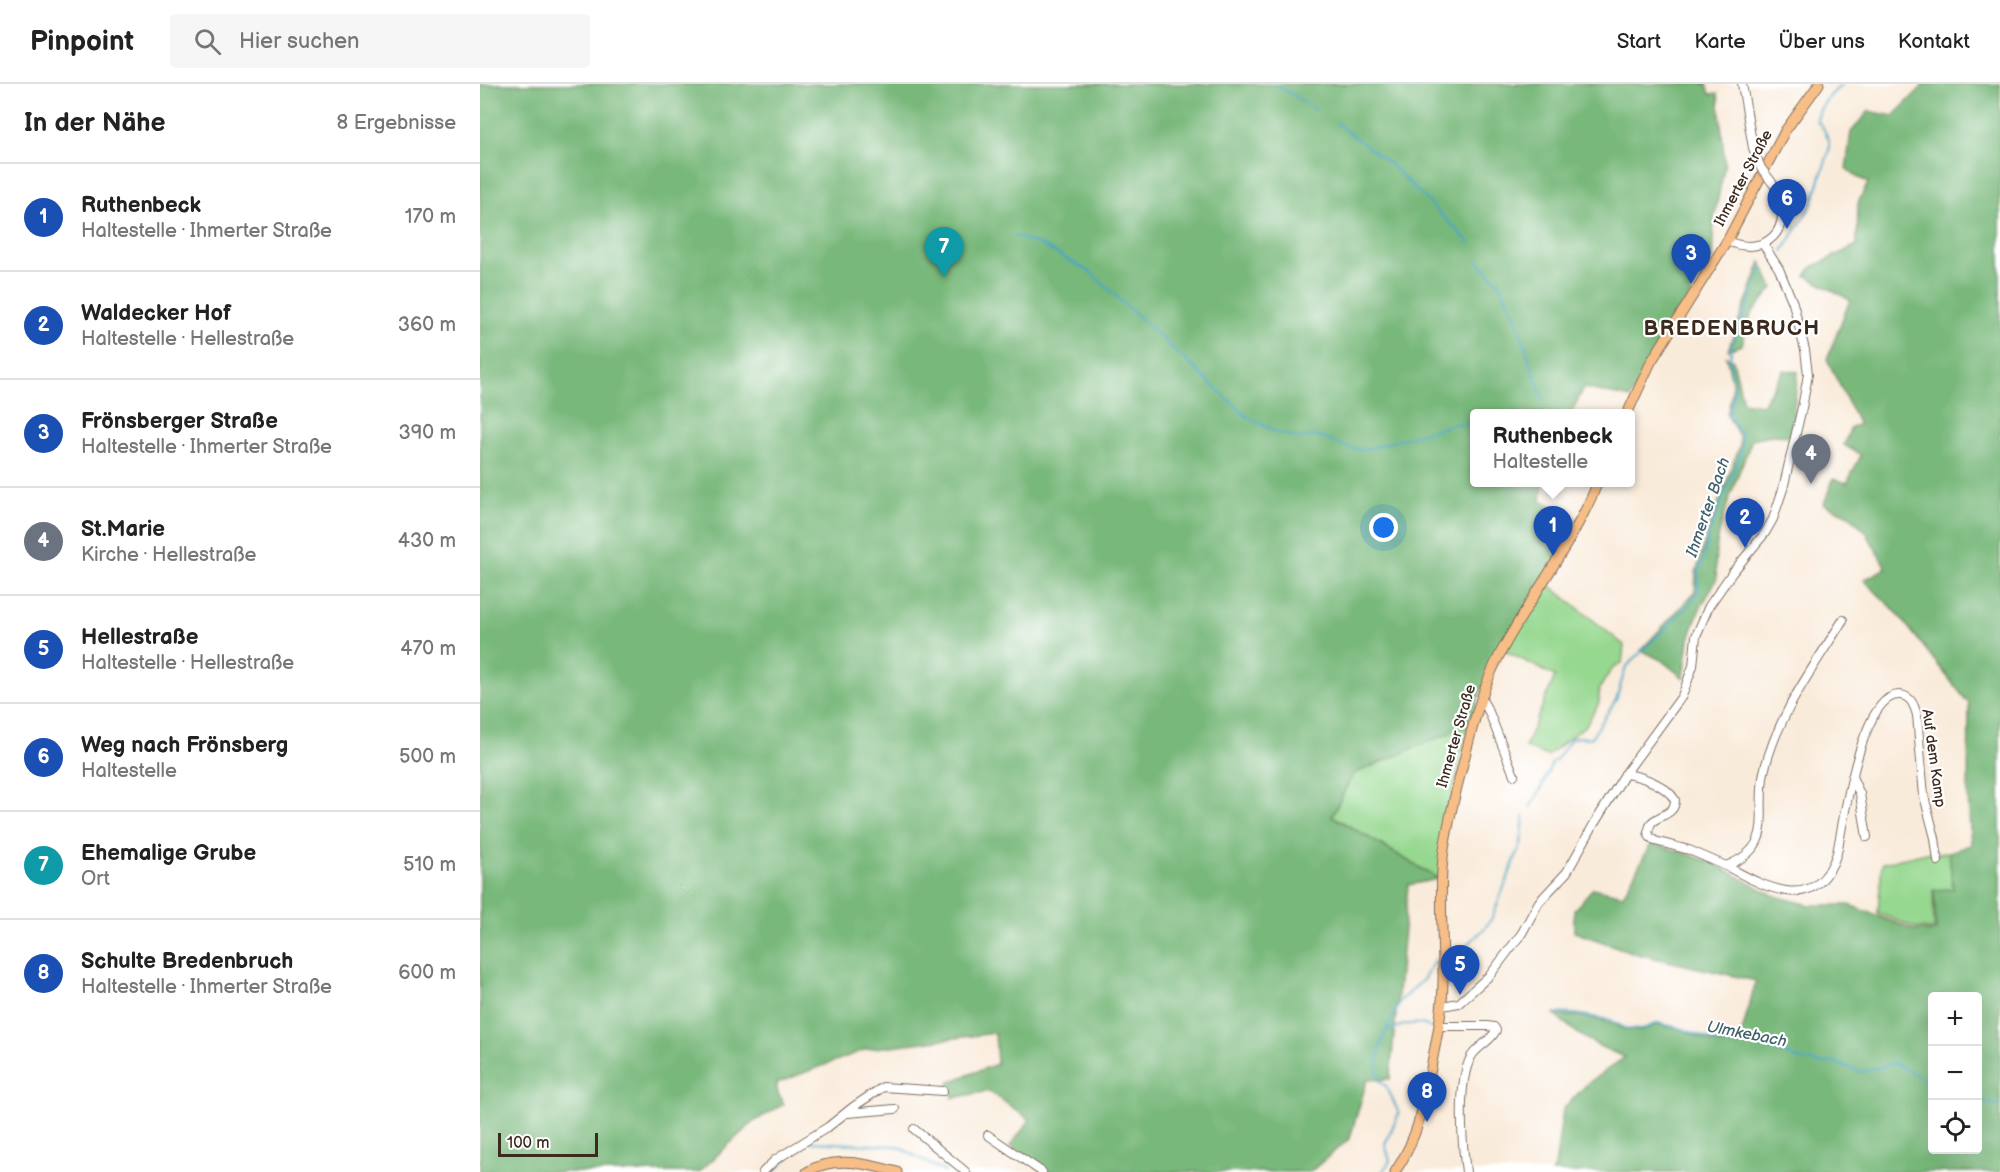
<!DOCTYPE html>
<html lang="de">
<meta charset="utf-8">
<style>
body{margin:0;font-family:"Balsamiq Sans",sans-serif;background:#f6f6f6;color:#222}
.controls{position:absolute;right:18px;bottom:18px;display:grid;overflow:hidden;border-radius:6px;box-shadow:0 6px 24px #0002}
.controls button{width:54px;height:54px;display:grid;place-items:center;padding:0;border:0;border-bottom:2px solid #e0e0e0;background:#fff;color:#222;font:30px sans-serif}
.scale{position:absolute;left:18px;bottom:15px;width:100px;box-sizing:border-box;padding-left:6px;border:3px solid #3b2a1e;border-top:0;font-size:16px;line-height:21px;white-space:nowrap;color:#3b2a1e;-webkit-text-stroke:4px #fff;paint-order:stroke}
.you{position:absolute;left:904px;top:444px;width:21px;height:21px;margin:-15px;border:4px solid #fff;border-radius:50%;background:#1a73e8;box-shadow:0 0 0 9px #1a73e833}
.badge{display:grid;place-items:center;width:39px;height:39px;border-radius:50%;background:#db2777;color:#fff;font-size:20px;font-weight:700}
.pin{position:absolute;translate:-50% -50px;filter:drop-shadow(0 2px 3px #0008)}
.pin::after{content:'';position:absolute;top:32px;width:21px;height:18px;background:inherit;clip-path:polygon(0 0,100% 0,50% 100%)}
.popup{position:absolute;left:990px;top:325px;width:165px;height:78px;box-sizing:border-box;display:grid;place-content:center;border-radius:6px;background:#fff;filter:drop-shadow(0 2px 4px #0005);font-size:20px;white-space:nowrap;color:#767676}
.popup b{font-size:22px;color:#222}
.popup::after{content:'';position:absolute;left:50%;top:100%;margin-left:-12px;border:12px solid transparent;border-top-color:#fff}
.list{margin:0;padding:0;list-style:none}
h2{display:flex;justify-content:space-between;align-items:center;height:78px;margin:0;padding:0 24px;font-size:26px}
h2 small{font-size:20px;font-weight:400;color:#767676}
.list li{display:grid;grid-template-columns:39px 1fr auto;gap:18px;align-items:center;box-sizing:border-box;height:108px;padding:0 24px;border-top:2px solid #e0e0e0}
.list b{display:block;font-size:22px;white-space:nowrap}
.list p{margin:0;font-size:20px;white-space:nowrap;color:#767676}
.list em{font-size:20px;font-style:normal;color:#767676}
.icon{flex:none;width:33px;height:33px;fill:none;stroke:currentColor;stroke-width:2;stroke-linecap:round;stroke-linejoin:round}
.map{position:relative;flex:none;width:1520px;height:1088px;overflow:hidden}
header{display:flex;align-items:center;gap:36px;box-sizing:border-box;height:84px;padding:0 30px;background:#fff;border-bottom:2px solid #e0e0e0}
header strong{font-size:28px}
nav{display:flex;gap:33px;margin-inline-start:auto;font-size:21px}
.search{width:420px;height:54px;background:#f6f6f6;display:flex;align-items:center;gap:15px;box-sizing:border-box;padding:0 21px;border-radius:6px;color:#767676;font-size:22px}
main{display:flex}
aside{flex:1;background:#fff}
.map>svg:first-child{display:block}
.green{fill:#96d890;stroke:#688157;stroke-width:1.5}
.forest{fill:#78b87a;stroke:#5a714c;stroke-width:1.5;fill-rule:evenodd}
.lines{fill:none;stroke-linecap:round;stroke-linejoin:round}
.stream{stroke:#48a5c6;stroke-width:2}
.minor-casing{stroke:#7e6e60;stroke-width:10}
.major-casing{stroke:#7e6e60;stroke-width:11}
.minor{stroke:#fff;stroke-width:8}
.major{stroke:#f7be87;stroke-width:9}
.minor-bridge-casing{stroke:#7e6e60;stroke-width:10;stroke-linecap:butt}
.minor-bridge{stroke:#fff;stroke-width:8}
.labels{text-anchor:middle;stroke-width:4.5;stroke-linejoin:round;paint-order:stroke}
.street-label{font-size:15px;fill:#3b2a1e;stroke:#fff}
.water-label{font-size:16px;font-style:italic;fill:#41616a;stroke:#fff}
.district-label{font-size:21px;font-weight:bold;letter-spacing:1.5px;fill:#3b2a1e;stroke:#fff}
</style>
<header>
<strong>Pinpoint</strong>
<div class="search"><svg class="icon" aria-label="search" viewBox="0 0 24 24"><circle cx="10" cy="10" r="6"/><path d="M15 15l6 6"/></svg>Hier suchen</div>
<nav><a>Start</a><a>Karte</a><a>Über uns</a><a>Kontakt</a></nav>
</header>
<main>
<aside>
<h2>In der Nähe<small>8 Ergebnisse</small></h2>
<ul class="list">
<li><span class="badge" style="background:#1a4fb4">1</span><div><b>Ruthenbeck</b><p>Haltestelle · Ihmerter Straße</p></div><em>170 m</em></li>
<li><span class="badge" style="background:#1a4fb4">2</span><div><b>Waldecker Hof</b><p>Haltestelle · Hellestraße</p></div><em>360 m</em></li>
<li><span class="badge" style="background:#1a4fb4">3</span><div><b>Frönsberger Straße</b><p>Haltestelle · Ihmerter Straße</p></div><em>390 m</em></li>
<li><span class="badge" style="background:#6b7280">4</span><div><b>St.Marie</b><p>Kirche · Hellestraße</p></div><em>430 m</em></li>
<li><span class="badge" style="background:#1a4fb4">5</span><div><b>Hellestraße</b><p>Haltestelle · Hellestraße</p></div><em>470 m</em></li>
<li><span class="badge" style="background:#1a4fb4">6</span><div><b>Weg nach Frönsberg</b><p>Haltestelle</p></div><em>500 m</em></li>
<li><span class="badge" style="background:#0f9aa8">7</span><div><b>Ehemalige Grube</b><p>Ort</p></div><em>510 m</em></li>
<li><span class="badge" style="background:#1a4fb4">8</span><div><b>Schulte Bredenbruch</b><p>Haltestelle · Ihmerter Straße</p></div><em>600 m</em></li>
</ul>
</aside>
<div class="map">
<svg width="1520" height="1088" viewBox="0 0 1520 1088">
<rect width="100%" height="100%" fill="#fff"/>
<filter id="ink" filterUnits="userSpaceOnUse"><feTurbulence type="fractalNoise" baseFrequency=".0167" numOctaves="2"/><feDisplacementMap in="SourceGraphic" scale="12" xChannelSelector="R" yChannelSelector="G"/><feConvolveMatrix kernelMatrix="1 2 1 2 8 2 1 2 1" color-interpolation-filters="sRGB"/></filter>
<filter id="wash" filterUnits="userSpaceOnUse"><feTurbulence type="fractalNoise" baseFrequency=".008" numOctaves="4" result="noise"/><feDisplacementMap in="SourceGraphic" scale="24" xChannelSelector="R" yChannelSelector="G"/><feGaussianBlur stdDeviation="1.35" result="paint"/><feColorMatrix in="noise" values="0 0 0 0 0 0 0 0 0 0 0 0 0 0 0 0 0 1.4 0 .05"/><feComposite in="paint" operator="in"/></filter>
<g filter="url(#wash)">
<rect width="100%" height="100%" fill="#f9ebda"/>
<g class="green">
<polygon points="1068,500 1144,561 1142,579 1131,586 1119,605 1119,619 1106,641 1067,672 1045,663 1075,592 1025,567"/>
<polygon points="988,641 969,724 959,795 852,732 873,690"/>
<polygon points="1456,767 1457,770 1469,768 1473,805 1453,807 1454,845 1436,844 1398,829 1402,779"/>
</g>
<g class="forest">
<polygon points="0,0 1227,0 1230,10 1238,9 1245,80 1234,134 1232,174 1150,314 1104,304 1091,329 995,330 995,398 1063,399 1061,416 1098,436 1002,605 988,641 873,690 852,732 959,795 928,801 910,995 887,996 870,1054 830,1088 564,1088 530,1062 550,1036 509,1007 473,1014 469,998 517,980 515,949 387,965 297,999 297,1007 304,1020 273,1038 219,1088 0,1088"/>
<path d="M1442 0H1520V1088H1072L1075 1084 1083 1025 1108 999 1145 973C1114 961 1100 953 1075 931L1099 932 1130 938 1146 946 1161 947 1178 940 1203 946 1234 959 1258 962 1276 897 1157 870 1094 848V826L1113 804 1143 811 1171 760 1196 766 1233 779 1295 812 1330 821H1370L1434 846 1456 847 1454 806 1473 805 1469 768 1491 761 1488 711 1489 620 1417 529 1384 496 1406 484 1386 448 1369 431 1344 420 1353 395 1367 399 1381 371 1364 361 1371 343 1379 341 1347 275 1370 216 1326 192 1332 183 1377 161 1378 119 1388 99 1366 85 1371 48 1389 27 1413 32 1442 3ZM1452 912H1498V1066H1452Z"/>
<polygon points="1281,178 1293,204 1271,230 1262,261 1248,266"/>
<path d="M1246 272 1253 276 1263 318 1282 321 1304 286 1318 288 1311 352 1291 351 1272 355C1258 393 1228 456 1237 494L1218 529 1209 555 1204 594 1181 576 1161 566 1215 508 1216 489 1226 453 1260 361 1259 352 1247 331 1253 302Z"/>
</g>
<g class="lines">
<g class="stream">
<polyline points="796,0 836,26"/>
<polyline points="856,39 910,80 990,159"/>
<polyline points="535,152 561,161 610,188 766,332 796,348 818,354 837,352 870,364 883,366 975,340 995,340"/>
<path d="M1303 167 1332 120 1349 67V56L1342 42 1337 37C1338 22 1352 10 1362 0"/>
<polyline points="997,176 1020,200 1034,229 1063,316"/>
<path d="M1050 723 1060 707 1072 679 1077 675 1091 655 1098 653 1111 654 1136 616 1146 583 1209 521 1218 508V489L1224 473 1228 453 1261 369C1264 351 1261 347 1249 333L1255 303 1251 290 1250 275 1252 260 1283 183"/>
<polyline points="986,862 1005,844 1012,834 1041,760 1044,732"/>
<polyline points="1074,929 1096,930 1131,936 1146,945 1161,946 1178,939 1203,945 1235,957 1288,964 1318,975 1342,980 1354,978 1381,988 1415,979 1452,1000"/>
<path d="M906 947C920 942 937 935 951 944"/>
<polyline points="1498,1010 1507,1019 1520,1022"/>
<polyline points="331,1058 417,1062 465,1088"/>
<polyline points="294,1088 308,1073 323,1063"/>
<polyline points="902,1088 910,1077 905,1060 919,1029 906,1002 899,996 897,984 899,965 906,947 920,917 943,896 955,876"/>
</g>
</g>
</g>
<g filter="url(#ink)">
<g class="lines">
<defs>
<g id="minor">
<polyline points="1262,0 1273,64"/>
<path d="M1247 157C1288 174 1314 144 1297 105"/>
<polyline points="1001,614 1009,628 1034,691"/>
<path d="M1145 690C1162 692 1186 701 1195 716 1195 731 1180 730 1171 739L1168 748 1170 753 1175 757 1209 766 1246 782C1298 761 1275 731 1284 688 1297 632 1333 584 1363 536"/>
<polyline points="1372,693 1380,710 1387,753"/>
<path d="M1246 782C1287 804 1336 832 1357 769 1363 741 1381 608 1420 611 1431 612 1434 621 1437 631L1444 712 1455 754 1458 777"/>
<polyline points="962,922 979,919 1010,891 1042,849 1059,818 1087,788 1114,740 1145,690 1202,612 1213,582 1216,552 1229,522 1252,489 1285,449 1293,435 1303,405 1323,319 1328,290 1325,266 1313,219 1299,185 1283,160"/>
<path d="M959 942H1007L1014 943 1016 946C1012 957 997 962 991 973 977 999 982 1059 986 1088"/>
<polyline points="368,1029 415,1025"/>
<polyline points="434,1045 486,1088"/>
<polyline points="508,1051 562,1088"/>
<polyline points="283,1088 295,1076 348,1043 373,1023 403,1003 463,1007"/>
</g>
<g id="major">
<polyline points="1147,330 1171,278 1247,157 1305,47 1339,0"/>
<path d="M327 1088C355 1071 387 1080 417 1088"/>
<path d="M915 1088C939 1053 946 1013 953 973 959 944 964 916 963 887 963 849 959 811 963 773 967 741 975 710 983 680 993 641 1002 603 1021 568 1052 510 1093 460 1118 398"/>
</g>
</defs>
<use href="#minor" class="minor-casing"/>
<use href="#major" class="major-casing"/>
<use href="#minor" class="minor"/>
<use href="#major" class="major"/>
<defs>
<polyline id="minor-bridge" points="1273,64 1281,84 1297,105"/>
</defs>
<use href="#minor-bridge" class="minor-bridge-casing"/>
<use href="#minor-bridge" class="minor-bridge"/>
</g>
</g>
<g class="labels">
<g class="street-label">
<text transform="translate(1263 94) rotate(-62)" y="5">Ihmerter Straße</text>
<text transform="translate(976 652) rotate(-74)" y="5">Ihmerter Straße</text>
<text transform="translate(1454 674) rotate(82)" y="5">Auf dem Kamp</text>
</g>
<g class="water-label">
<text transform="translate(1227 423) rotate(-71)" y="6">Ihmerter Bach</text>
<text transform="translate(1267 949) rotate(11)" y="6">Ulmkebach</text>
</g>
<g class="district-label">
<text x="1252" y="251">BREDENBRUCH</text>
</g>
</g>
</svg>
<div class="controls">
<button>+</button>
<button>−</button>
<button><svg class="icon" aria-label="locate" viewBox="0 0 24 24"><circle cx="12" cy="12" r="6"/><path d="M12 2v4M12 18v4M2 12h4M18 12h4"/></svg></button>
</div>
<div class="scale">100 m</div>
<div class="you"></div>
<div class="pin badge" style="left:1073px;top:472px;background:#1a4fb4">1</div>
<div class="popup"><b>Ruthenbeck</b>Haltestelle</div>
<div class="pin badge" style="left:1265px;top:464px;background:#1a4fb4">2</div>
<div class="pin badge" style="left:1211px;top:200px;background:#1a4fb4">3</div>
<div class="pin badge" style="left:1331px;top:400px;background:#6b7280">4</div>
<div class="pin badge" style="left:980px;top:911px;background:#1a4fb4">5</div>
<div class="pin badge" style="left:1307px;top:145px;background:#1a4fb4">6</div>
<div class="pin badge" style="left:464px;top:193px;background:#0f9aa8">7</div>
<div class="pin badge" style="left:947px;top:1038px;background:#1a4fb4">8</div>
</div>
</main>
